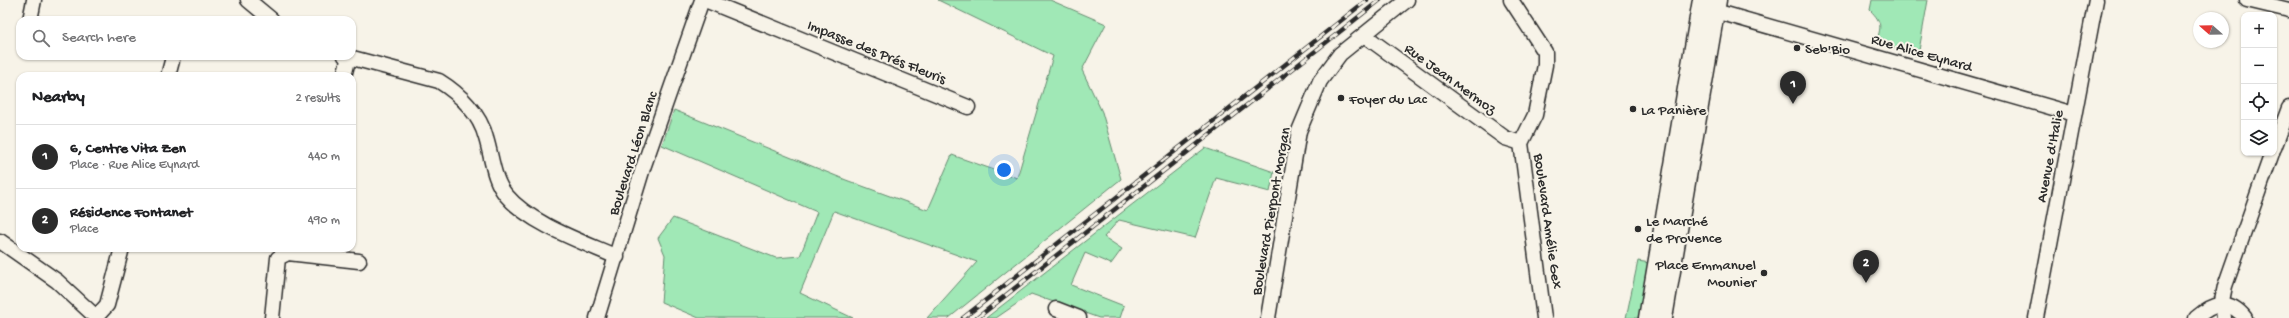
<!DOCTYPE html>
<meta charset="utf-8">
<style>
body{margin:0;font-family:"Gochi Hand",sans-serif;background:#f6f6f6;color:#202124}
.controls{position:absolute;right:12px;top:12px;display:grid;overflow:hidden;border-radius:8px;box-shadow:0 1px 3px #0004}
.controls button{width:36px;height:36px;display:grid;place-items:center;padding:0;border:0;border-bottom:1px solid #e0e0e0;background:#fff;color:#202124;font:20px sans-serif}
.compass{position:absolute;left:2193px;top:12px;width:36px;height:36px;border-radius:50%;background:#fff;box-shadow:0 1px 3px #0004;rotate:290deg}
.you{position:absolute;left:1004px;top:170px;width:14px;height:14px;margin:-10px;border:3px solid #fff;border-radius:50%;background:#1a73e8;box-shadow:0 0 0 6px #1a73e833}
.badge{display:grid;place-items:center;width:26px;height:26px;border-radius:50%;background:#2b2b2b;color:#fff;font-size:13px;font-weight:700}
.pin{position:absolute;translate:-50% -33px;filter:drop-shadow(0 1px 2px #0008)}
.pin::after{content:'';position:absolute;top:21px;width:14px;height:12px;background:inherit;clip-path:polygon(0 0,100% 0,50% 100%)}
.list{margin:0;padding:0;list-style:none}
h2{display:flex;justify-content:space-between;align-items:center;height:52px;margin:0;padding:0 16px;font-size:17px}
h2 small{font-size:13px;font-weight:400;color:#757577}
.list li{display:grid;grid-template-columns:26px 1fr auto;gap:12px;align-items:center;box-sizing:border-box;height:64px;padding:0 16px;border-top:1px solid #e0e0e0}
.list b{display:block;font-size:15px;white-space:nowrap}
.list p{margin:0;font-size:13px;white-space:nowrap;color:#757577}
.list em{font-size:13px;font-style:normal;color:#757577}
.icon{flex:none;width:22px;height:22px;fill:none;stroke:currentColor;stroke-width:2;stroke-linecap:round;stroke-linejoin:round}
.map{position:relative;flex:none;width:2289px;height:318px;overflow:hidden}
.search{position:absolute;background:#fff;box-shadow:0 1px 3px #0004;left:16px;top:16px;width:340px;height:44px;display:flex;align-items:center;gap:10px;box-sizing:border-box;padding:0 14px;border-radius:12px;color:#757577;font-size:15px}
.panel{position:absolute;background:#fff;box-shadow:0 1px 3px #0004;left:16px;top:72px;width:340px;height:180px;border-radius:12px}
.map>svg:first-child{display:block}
.green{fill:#a0e8b6;stroke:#668a70}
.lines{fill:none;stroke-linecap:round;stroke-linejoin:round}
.minor-casing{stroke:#2b2b2b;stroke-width:17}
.major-casing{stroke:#2b2b2b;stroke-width:21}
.minor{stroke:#f7f3e8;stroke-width:14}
.major{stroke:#f7f3e8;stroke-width:18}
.rail-casing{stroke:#2b2b2b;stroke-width:4.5}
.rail{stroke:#f7f3e8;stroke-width:3;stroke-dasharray:9;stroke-linecap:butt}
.poi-dot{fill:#2b2b2b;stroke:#f7f3e8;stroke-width:1.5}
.labels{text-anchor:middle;stroke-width:4;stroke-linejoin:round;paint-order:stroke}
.poi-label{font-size:15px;fill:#2b2b2b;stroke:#f7f3e8;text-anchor:start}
.street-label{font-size:15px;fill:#2b2b2b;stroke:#f7f3e8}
</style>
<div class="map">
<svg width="2289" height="318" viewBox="0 0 2289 318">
<rect width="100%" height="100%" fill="#f7f3e8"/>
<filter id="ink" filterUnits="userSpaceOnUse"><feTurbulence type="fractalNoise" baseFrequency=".025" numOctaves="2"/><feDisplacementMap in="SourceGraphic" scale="8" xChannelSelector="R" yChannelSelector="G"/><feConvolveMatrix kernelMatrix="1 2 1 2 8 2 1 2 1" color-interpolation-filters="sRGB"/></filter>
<g filter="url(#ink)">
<g class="green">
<polygon points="938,0 1050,0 1106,24 1082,70 1102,112 1121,179 949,318 927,318 977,262 834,211 800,293 853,318 699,318 661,302 665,255 658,238 673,218 776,258 800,256 817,212 662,145 674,110 846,180 928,210 952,155 1017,178 1053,56"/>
<path d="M1872 0H1928L1918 56 1876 43C1881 27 1883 23 1870 10Z"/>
<polygon points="1205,148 1274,172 1270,192 1216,178 1195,238 1119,220 1104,237 1122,249 1111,264 1085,253 1071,285 1124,306 1120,318 1099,318 1031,294 996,318 986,318"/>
<polygon points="1638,261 1650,263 1639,318 1626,318"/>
</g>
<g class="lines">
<defs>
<g id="minor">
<polyline points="248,0 272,20"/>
<polyline points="705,0 968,107"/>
<polyline points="1511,0 1545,52 1545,65 1535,115 1521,143 1544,318"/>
<polyline points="2247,0 2289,10"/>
<polyline points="1715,11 2074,114"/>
<polyline points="30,20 34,0"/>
<polyline points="1364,35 1505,138 1521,143"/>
<path d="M345 56 439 81C460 94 480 114 486 138 492 157 493 180 506 195 530 224 583 242 617 257"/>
<polyline points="168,76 172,61"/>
<polyline points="344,76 349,57"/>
<polyline points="2274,148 2289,108"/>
<polyline points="0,241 57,281 97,318"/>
<polyline points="1056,309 1079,318"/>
<polyline points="97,316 107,305 122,248"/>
<polyline points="272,318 278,258 288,253 359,261"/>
<polyline points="597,318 643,168 702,0"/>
<polyline points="1268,318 1299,131 1320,81 1340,54 1407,0"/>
<polyline points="2036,318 2096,0"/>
<path d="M2196 318C2213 303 2229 298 2245 318"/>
<polyline points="2224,318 2222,301 2225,286 2272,153"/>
</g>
<g id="major">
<polyline points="1648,318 1702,0"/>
<polyline points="1663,318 1717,0"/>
</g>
</defs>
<use href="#minor" class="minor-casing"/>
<use href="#major" class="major-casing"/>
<use href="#minor" class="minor"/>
<use href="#major" class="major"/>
<defs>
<g id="rail">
<polyline points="963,318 1367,0"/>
<polyline points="977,318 1380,0"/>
</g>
</defs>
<use href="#rail" class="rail-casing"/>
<use href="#rail" class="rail"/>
</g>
</g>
<g class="poi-dot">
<circle cx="1797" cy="48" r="4"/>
<circle cx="1341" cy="98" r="4"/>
<circle cx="1633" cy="109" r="4"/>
<circle cx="1638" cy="229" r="4"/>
<circle cx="1764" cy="273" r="4"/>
</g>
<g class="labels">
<g class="poi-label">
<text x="1805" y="53">Seb'Bio</text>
<text x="1349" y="103">Foyer du Lac</text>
<text x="1641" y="114">La Panière</text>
<text x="1646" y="225">Le Marché<tspan x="1646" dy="17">de Provence</tspan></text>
<text x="1756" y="269" text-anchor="end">Place Emmanuel<tspan x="1756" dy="17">Mounier</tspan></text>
</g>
<g class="street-label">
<text transform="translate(877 51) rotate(22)" y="5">Impasse des Prés Fleuris</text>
<text transform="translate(1922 52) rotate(16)" y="5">Rue Alice Eynard</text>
<text transform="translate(1451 78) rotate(36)" y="5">Rue Jean Mermoz</text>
<text transform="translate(632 153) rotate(-72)" y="5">Boulevard Léon Blanc</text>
<text transform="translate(2049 156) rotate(-79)" y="5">Avenue d'Italie</text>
<text transform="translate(1270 211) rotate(-80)" y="5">Boulevard Pierpont Morgan</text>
<text transform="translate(1549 221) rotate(82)" y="5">Boulevard Amélie Gex</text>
</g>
</g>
</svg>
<div class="controls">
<button>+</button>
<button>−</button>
<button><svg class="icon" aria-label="locate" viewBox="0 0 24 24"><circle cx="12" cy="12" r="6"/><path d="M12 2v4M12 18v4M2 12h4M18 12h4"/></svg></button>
<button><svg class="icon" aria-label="layers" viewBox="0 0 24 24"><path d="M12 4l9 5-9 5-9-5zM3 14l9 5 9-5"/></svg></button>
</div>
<svg class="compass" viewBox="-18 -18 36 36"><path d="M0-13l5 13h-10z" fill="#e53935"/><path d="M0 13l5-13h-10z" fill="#757577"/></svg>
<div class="you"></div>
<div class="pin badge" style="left:1793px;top:104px">1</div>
<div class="pin badge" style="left:1866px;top:283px">2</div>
<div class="search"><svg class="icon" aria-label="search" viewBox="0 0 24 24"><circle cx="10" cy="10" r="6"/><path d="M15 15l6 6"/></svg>Search here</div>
<section class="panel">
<h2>Nearby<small>2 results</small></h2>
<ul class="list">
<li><span class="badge">1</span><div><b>6, Centre Vita Zen</b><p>Place · Rue Alice Eynard</p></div><em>440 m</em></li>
<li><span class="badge">2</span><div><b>Résidence Fontanet</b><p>Place</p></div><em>490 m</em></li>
</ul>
</section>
</div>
